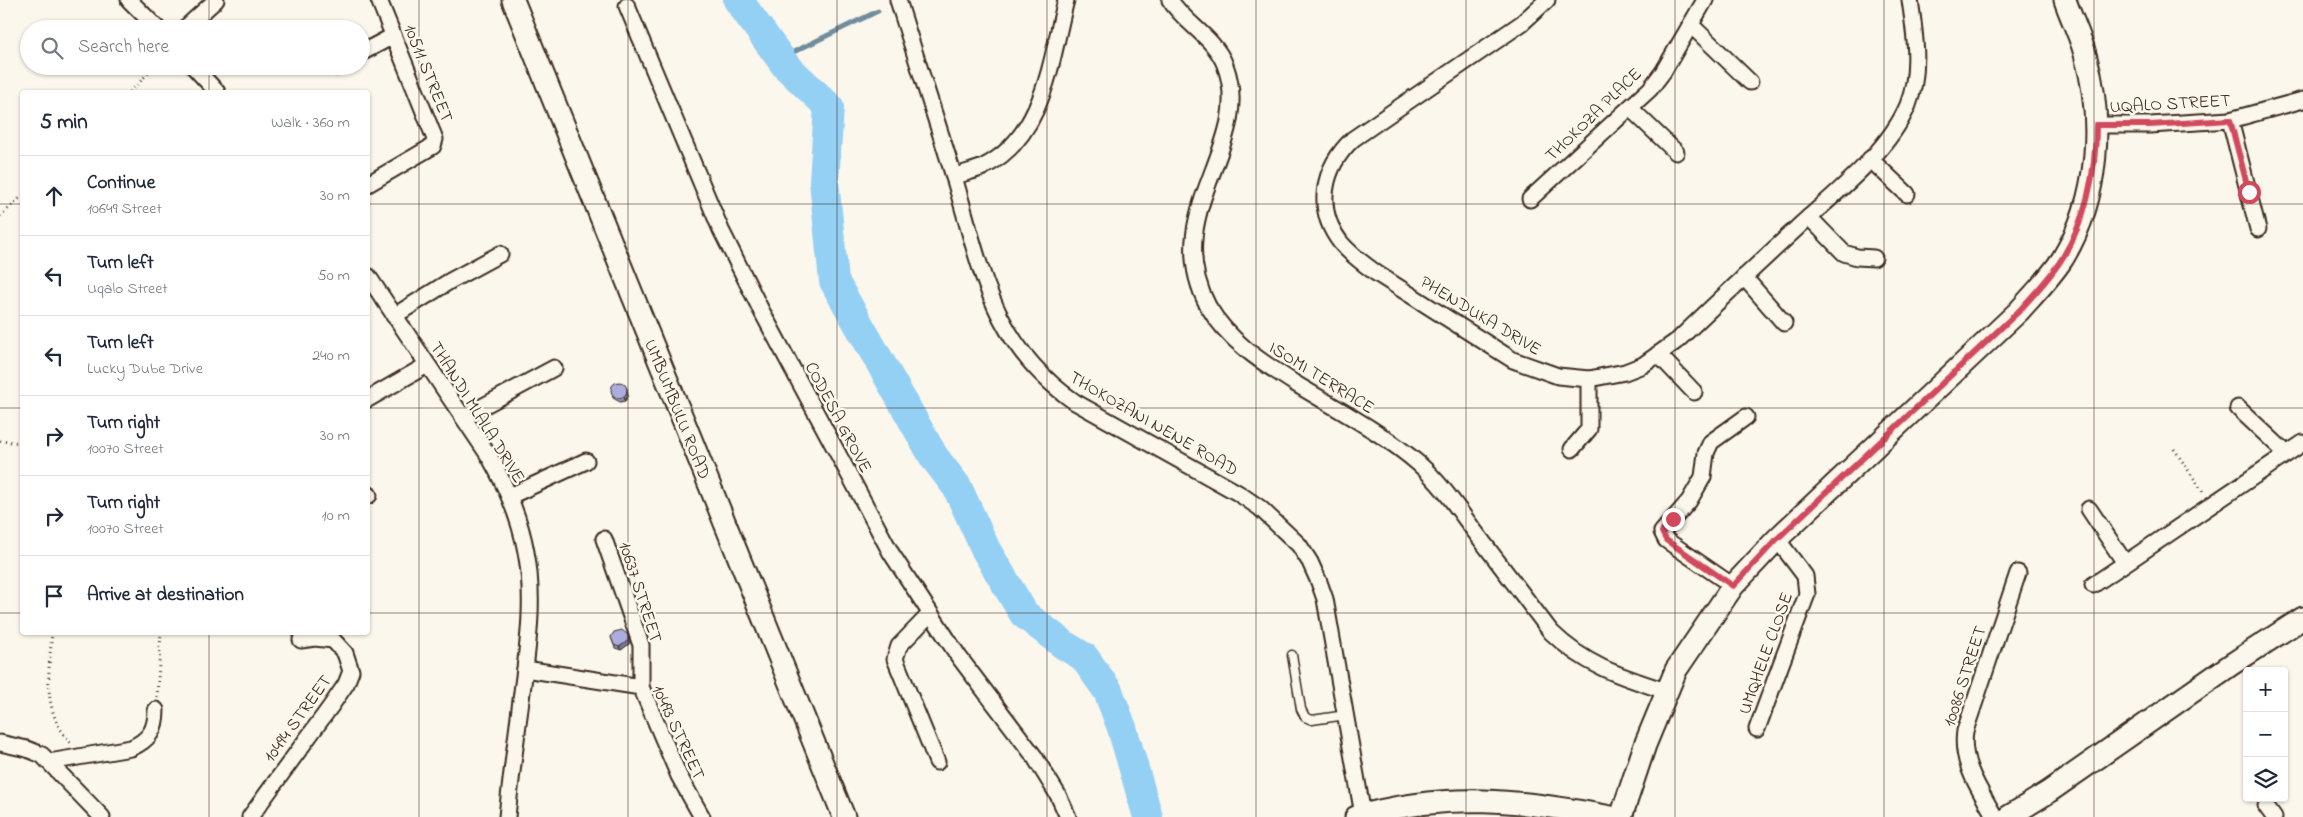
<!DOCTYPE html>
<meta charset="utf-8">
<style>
body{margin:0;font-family:"Indie Flower",sans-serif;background:#f6f6f7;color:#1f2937}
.controls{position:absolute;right:15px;bottom:15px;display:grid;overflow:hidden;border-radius:5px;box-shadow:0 1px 4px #0004}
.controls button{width:45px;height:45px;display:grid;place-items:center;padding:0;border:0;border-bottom:1px solid #e0e1e3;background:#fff;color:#1f2937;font:25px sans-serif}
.stop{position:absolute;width:15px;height:15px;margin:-11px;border:4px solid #d1495b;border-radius:50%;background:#fff}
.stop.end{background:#d1495b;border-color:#fff;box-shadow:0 1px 5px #0008}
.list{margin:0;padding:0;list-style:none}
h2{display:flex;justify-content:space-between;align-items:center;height:65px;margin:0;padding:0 20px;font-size:21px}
h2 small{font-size:16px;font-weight:400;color:#747a83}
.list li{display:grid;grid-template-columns:32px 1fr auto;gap:15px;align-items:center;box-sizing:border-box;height:80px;padding:0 20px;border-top:1px solid #e0e1e3}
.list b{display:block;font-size:19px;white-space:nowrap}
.list p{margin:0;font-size:16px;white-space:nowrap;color:#747a83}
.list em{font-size:16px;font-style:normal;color:#747a83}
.icon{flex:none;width:28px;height:28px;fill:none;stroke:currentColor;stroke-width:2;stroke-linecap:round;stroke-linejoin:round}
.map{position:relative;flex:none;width:2303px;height:817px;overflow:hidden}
.search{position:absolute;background:#fff;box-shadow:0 1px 4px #0004;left:20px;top:20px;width:350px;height:55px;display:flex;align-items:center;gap:12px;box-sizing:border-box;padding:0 18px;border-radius:28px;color:#747a83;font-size:19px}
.panel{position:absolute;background:#fff;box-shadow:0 1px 4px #0004;left:20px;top:90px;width:350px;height:545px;border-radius:5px}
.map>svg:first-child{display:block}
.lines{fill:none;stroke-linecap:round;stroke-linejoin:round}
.stream{stroke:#708d9e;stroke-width:5}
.river{stroke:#94cff4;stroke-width:30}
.lane-casing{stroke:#3b2a1e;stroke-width:11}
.street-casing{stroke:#3b2a1e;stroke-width:19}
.secondary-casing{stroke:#3b2a1e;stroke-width:25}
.path{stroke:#3b2a1e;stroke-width:3;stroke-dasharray:1 4;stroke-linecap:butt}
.lane{stroke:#fbf7ec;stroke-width:8}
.street{stroke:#fbf7ec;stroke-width:15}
.secondary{stroke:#fbf7ec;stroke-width:21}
.wall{fill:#9295bf;stroke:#3b2a1e}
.shaded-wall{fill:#77799b;stroke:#3b2a1e}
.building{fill:#aaadde;stroke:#3b2a1e}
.route{stroke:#d1495b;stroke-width:6}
.grid{fill:none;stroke:#3b2a1e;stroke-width:1;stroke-opacity:0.55}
.labels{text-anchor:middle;stroke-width:5;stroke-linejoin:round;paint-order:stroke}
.street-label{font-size:18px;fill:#3b2a1e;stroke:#fbf7ec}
</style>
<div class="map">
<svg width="2303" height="817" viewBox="0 0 2303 817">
<rect width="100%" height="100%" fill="#fbf7ec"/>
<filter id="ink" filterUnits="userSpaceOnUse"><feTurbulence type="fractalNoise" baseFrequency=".02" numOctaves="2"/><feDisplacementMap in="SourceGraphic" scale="10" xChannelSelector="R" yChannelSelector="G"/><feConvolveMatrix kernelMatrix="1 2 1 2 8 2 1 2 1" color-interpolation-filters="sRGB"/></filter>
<g filter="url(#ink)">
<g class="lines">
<polyline class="stream" points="781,58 878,11"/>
<polyline class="river" points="738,0 786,66 829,107 824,181 834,281 934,457 957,487 986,550 1024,614 1064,645 1084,657 1108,691 1122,728 1148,817"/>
<defs>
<polyline id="lane" points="1292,655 1301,709 1305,717 1312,720 1346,715"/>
<g id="street">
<polyline points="129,0 158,29"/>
<path d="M898 0C916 59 936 118 954 177 981 267 991 344 1075 402L1238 493 1260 508 1299 545 1310 562 1319 582 1325 599 1363 815"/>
<path d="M1170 0C1185 24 1215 38 1225 65 1256 146 1158 211 1208 306 1228 341 1263 363 1296 384 1337 409 1383 433 1419 464 1443 485 1460 512 1479 537 1503 569 1527 600 1551 632 1586 666 1620 676 1666 691"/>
<path d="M1547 0 1522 23 1353 139C1323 167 1314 209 1341 243 1351 255 1364 264 1376 273L1513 360 1558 376 1589 379 1625 372 1643 365 1678 340C1717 302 1757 265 1797 228 1834 194 1888 153 1908 105 1921 72 1915 34 1910 0"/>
<polyline points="627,6 721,230 761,310 891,553 959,657 1034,756 1058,795 1068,817"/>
<polyline points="1691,25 1750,82"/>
<polyline points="184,29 216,0"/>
<polyline points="361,53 393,36"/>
<polyline points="193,66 217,92"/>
<polyline points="336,67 337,66"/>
<polyline points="1630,108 1676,152"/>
<polyline points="2230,120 2258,229"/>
<polyline points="2096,125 2150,125 2230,120 2303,100"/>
<polyline points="1870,159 1907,194"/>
<path d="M954 177C963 173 974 171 983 167 1045 137 1051 58 1066 0"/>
<polyline points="368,184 433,146 435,139 379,0"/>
<polyline points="1530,199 1650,89 1663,72 1705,0"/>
<polyline points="1809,217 1844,253 1857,257 1874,258"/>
<path d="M368 276 489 456C506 486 520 518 526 552 535 598 528 646 522 692 517 734 511 775 507 817"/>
<polyline points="1744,277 1784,323"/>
<polyline points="394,316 450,281 500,254"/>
<polyline points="1658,354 1694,392"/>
<polyline points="368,399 427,365"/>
<polyline points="2238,408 2286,453"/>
<polyline points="463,417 554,368"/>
<polyline points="1572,449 1589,429 1589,379"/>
<polyline points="368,494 369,495"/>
<polyline points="510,496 586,461"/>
<polyline points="2089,509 2125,563"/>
<polyline points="604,539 641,645 641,687 679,776 702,817"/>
<polyline points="2093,585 2303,443"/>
<polyline points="1733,586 1666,540 1662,532 1689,501 1703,477 1706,453 1711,442 1746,417"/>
<polyline points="930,614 899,646 895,659 937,762"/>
<polyline points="525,669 641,687"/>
<polyline points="1757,729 1807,594 1805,576 1777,539"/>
<polyline points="0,743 27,749 42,755 102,817"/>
<path d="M49 762 131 748C149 740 156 730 156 710"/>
<polyline points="2266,806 2274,817"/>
<polyline points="250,817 331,706 346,684 351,671 345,653 333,640 315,638 301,640"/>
<path d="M1995 817C1980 790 1960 763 1965 731L2018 573"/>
</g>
<g id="secondary">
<polyline points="513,0 844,817"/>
<path d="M1356 817C1447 791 1521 800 1611 817"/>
<path d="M1621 817 1645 745 1676 670 1733 586 1777 539 2019 311C2034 294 2051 277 2063 258 2099 198 2104 120 2085 54 2080 35 2071 18 2065 0"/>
<polyline points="2008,817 2047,793 2232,664 2303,618"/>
</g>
</defs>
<use href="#lane" class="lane-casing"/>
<use href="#street" class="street-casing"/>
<use href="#secondary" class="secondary-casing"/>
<g class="path">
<polyline points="130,92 155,66"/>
<polyline points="0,216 22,196"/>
<polyline points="0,441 22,443"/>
<polyline points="2174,449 2203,492"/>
<path d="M52 632C49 672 41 711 71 743"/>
<polyline points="157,697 161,632"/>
</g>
<use href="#lane" class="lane"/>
<use href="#street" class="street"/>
<use href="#secondary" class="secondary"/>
</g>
<g class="wall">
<polygon points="627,388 628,396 625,401 620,402 613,398 612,395"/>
<polygon points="628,635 629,639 629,644 621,650 615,648 611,637"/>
</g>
<g class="shaded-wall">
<polygon points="625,385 628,396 625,401 624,397"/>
<polygon points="628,635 629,639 629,644 621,650 619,647"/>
</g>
<g class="building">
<circle cx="619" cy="390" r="8"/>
<polygon points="622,630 628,635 628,641 619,647 614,645 611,637 614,632"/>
</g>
</g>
<g class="lines" filter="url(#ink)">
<path class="route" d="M1673 519 1662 532 1666 540 1733 586 1777 539 2019 311C2034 294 2051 277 2063 257 2087 217 2096 171 2096 125H2150L2230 120 2249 192"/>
</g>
<path class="grid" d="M209 0V29M419 0V817M628 0V817M837 0V817M1047 0V817M1256 0V817M1466 0V817M1675 0V817M1884 0V817M2094 0V817M209 66V92M0 204H22M368 204H2303M0 408H22M368 408H2303M0 613H22M368 613H2303M209 632V817"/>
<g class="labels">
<g class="street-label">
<text transform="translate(429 73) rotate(68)" y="6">10511 STREET</text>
<text transform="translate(2170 103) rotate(-3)" y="6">UQALO STREET</text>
<text transform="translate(1593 114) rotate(-44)" y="6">THOKOZA PLACE</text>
<text transform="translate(1481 315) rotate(31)" y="6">PHENDUKA DRIVE</text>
<text transform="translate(1322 377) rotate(32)" y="6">ISOMI TERRACE</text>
<text transform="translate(678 409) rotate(68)" y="6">UMBUMBULU ROAD</text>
<text transform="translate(478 412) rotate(58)" y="6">THANDI MLALA DRIVE</text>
<text transform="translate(839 417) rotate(62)" y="6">CODESA GROVE</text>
<text transform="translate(1154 423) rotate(30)" y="6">THOKOZANI NENE ROAD</text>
<text transform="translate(641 592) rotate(72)" y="6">10637 STREET</text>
<text transform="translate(1765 653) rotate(-70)" y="6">UMQHELE CLOSE</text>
<text transform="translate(1964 676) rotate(-72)" y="6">10086 STREET</text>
<text transform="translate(297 718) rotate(-54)" y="6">10494 STREET</text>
<text transform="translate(679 732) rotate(65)" y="6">10493 STREET</text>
</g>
</g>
</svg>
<div class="controls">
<button>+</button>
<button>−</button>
<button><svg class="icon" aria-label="layers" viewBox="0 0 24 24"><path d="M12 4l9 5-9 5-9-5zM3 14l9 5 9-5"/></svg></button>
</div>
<div class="stop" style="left:2249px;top:192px"></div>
<div class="stop end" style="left:1673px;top:519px"></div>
<div class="search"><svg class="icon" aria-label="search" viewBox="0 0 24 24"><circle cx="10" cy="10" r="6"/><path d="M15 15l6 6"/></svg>Search here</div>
<section class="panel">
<h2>5 min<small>Walk · 360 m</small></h2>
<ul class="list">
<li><svg class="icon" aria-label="ahead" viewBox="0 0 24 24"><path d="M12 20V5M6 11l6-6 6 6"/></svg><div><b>Continue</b><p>10649 Street</p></div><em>30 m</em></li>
<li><svg class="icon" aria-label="left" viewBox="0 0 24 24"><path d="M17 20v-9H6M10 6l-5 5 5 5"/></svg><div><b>Turn left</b><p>Uqalo Street</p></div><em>50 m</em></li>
<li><svg class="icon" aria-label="left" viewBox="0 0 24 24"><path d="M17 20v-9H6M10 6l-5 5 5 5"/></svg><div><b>Turn left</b><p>Lucky Dube Drive</p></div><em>240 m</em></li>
<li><svg class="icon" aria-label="right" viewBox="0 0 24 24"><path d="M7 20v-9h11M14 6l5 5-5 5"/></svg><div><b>Turn right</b><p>10070 Street</p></div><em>30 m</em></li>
<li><svg class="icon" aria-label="right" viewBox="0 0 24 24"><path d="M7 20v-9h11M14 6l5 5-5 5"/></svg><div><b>Turn right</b><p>10070 Street</p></div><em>10 m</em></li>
<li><svg class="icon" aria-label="arrive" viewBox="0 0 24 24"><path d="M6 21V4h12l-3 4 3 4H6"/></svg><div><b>Arrive at destination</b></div></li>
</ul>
</section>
</div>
